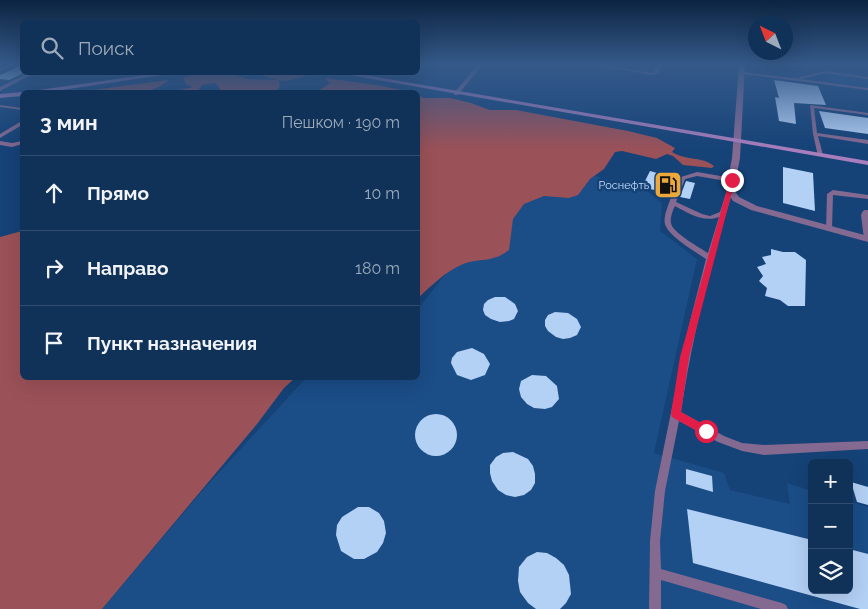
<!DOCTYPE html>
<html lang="ru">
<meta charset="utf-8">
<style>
body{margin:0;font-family:Raleway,sans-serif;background:#193a5f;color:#f1f3f6}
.controls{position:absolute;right:15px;bottom:15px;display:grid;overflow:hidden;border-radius:8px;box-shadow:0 5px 20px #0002}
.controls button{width:45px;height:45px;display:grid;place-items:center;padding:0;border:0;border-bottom:1px solid #304d6f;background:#103259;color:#f1f3f6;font:25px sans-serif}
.compass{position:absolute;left:748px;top:15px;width:45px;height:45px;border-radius:50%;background:#103259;box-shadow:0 5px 20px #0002;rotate:318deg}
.stop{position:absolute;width:15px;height:15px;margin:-11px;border:4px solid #e11d48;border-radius:50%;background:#fff}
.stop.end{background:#e11d48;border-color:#fff;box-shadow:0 1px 5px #0008}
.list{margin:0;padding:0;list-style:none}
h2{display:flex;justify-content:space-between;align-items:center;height:65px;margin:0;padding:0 20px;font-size:21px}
h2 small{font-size:16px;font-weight:400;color:#9caaba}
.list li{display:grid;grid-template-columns:32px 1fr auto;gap:15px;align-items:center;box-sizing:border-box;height:75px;padding:0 20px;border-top:1px solid #304d6f}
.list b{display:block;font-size:19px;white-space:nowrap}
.list em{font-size:16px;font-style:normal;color:#9caaba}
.icon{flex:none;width:28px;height:28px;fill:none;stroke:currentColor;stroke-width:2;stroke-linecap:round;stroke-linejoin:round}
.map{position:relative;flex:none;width:868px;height:609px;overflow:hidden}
.search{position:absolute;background:#103259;box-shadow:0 5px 20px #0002;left:20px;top:20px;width:400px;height:55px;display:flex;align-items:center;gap:12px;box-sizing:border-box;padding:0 18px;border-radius:8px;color:#9caaba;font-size:19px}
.panel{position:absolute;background:#103259;box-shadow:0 5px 20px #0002;left:20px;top:90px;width:400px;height:290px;border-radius:8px}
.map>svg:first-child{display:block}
.built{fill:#1b4d87}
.green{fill:#9b5158}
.building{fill:#b3d0f5}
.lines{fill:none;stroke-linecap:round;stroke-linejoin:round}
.service{fill:#846991;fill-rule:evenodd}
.minor{fill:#846991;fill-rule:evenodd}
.tertiary{fill:#846991;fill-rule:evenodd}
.secondary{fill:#a87ebc;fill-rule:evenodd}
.route{fill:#e11d48}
.labels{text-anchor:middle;stroke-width:5;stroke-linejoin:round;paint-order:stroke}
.far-poi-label{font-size:11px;fill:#c3dcfb;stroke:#154277;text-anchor:end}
</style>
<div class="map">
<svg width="868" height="609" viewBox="0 0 868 609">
<rect width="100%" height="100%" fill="#154277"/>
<g class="built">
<polygon points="827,70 868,75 868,91 835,87"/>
<polygon points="580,172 646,190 662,203 660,231 697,259 654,453 724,473 730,490 790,504 787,483 812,491 812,590 849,590 849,501 868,507 868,609 102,609 203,490 306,378 418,378 418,309 459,257 507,179"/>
</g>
<g class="green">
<polygon points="302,73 306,76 285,81 279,80 280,86 276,92 219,92 220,88 215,83 202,85 197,92 172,92 193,87 186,84 183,78 195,74 227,72 246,79 277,80 263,76 266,73"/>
<polygon points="325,78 376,85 412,92 317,92 330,83"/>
<path d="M168 80C152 99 102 93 78 92Z"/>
<path d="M418 95 423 98H450L471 103 490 110H516L628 131 657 138 675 148 672 152C686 161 702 156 714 166L712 168 683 165 673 156 667 154 656 159 622 151 615 152 604 169 590 179 578 195 569 198 544 196 524 204 513 219 509 250C491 264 479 257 461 265 445 272 431 286 418 298Z"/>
<polygon points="22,231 22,378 295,378 284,388 257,424 102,609 0,609 0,237"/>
</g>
<g class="building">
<polygon points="22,65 22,74 9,80 0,79 0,75"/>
<polygon points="774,80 818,86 826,105 794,103 796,124 779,121 775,97 779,98"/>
<polygon points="819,111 868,118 868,134 825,128"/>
<polygon points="783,167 813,173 815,211 783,203"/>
<polygon points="650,171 678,179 671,194 642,187"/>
<polygon points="686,181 695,183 690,199 680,197"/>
<polygon points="771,249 783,252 795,252 806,260 805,306 788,306 780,300 765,296 767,288 759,281 763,276 757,267 766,264 762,257 771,255"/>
<polygon points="495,297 505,297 515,304 518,311 514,319 509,321 500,322 491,319 485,315 483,310 484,304 488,300"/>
<polygon points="555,312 568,313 577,319 581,327 577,335 570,338 563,339 556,337 548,331 545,326 545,320 548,315"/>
<polygon points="472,348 484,354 490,364 485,375 471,380 457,375 451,363 452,358 457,352"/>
<polygon points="532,375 546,376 557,386 559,399 552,407 545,409 534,408 527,404 521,397 519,389 521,381"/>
<circle cx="436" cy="435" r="21"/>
<polygon points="513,452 528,459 533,466 535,474 535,483 531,490 524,495 515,497 506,495 498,490 492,481 490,473 490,465 496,457 503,453"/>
<polygon points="686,469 712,476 713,492 686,484"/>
<polygon points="851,482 868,487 868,505 857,502"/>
<polygon points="358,507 369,507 379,513 384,521 386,533 383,543 377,552 364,559 354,559 341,551 336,535 337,525 342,517"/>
<polygon points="687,509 812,540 812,590 849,590 849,549 868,554 868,609 860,609 693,563"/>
<polygon points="537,552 547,553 556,558 564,565 569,575 571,594 566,603 560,609 536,609 528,603 520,592 518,581 519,567 527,557"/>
</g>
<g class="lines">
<g class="service">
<polygon points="8,65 14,65 0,71 0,69"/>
<polygon points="478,65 482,65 458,95 454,95 454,93"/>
<polygon points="596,65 606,65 652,73 655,71 657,65 661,65 658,73 652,75"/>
<polygon points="825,71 868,77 868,79 825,73 801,79 868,88 868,90 742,74 740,73 742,72 801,79 799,78 800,77"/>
<polygon points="0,105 22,108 22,110 0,107"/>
<polygon points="810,105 868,113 868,115 814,108 817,133 868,140 868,144 818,136 823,155 818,156 813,134"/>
<polygon points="20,122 22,122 22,125 0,138 0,134"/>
<polygon points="0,141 12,143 22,141 22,144 12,147 0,145"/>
<path d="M697 172 732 178 735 180 732 182 697 176 685 179 676 202 702 214 710 216 720 212 727 190 730 188 733 190C711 263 692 336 681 412L724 436 742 443 764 445 868 441V449L764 455 742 451 718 442 679 421 665 491 660 541 661 569 782 603 786 605 788 609H761L661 580V609H649L650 541 655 491 688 329 706 259C696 252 668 236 665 224 662 214 676 187 681 177ZM675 206C688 213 703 223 719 217L708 253C700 248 676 234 672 226 669 220 672 212 675 206Z"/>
<polygon points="833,190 868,195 868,199 833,195 832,229 829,231 826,229 827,194"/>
<polygon points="865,210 868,210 868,241 867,241 864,239 861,215 863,211"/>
</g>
<polygon class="minor" points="30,72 37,72 0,91 0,87"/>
<polygon class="tertiary" points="739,65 745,65 740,158 734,190 739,197 757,206 868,236 868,242 751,210 733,201 726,190 732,158"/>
<g class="secondary">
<polygon points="166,72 183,72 48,92 36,92 39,90"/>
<polygon points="332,72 347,72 868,161 868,165"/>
<polygon points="22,92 22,96 0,98 0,94"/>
</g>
</g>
<linearGradient id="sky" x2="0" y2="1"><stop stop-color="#0c2441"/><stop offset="0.43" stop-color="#355a8a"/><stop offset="1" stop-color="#355a8a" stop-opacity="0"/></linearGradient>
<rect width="868" height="150" fill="url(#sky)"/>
<polygon class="route" points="730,179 735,180 689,357 681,412 710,428 711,431 706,436 672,417 671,414 680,357"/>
<defs>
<symbol id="fuel-square" viewBox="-11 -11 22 22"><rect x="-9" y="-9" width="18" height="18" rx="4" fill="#eda83b" stroke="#154277"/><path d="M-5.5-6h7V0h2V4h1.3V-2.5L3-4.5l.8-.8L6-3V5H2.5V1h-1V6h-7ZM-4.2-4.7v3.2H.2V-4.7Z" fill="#111"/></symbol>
</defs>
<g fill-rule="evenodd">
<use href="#fuel-square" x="652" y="169" width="32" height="32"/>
</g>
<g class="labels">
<g class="far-poi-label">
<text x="649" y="189">Роснефть</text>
</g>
</g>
</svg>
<div class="controls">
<button>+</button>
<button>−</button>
<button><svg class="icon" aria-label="layers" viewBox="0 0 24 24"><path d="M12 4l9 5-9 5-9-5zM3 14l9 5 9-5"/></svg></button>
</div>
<svg class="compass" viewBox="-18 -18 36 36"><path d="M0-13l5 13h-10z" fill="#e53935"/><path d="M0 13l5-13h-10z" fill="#9caaba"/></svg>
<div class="stop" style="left:706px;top:431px"></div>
<div class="stop end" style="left:732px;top:180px"></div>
<div class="search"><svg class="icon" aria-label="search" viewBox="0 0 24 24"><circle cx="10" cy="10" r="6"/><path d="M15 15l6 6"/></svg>Поиск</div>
<section class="panel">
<h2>3 мин<small>Пешком · 190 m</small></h2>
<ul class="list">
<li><svg class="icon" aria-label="ahead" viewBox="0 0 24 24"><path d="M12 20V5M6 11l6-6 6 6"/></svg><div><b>Прямо</b></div><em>10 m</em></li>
<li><svg class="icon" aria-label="right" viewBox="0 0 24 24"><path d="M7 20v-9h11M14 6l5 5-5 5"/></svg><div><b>Направо</b></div><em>180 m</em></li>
<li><svg class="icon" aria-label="arrive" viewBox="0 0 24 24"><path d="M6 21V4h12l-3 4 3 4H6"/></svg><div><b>Пункт назначения</b></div></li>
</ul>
</section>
</div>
